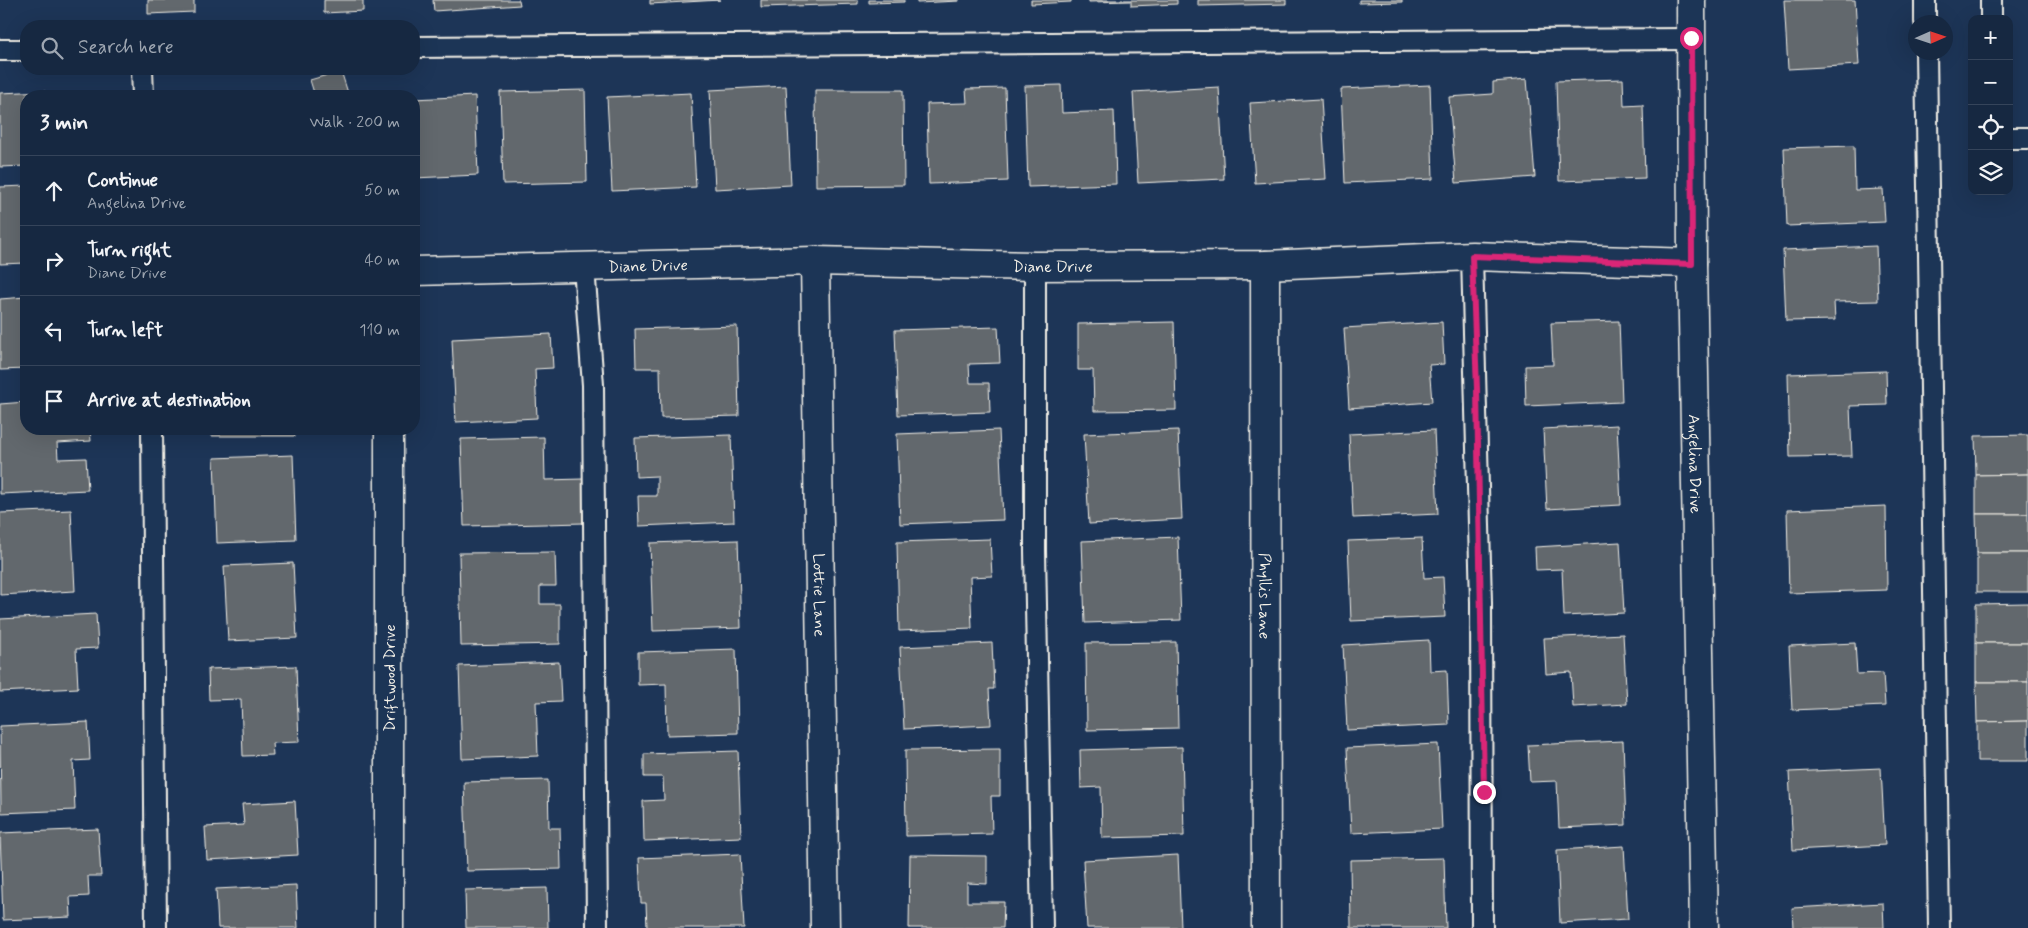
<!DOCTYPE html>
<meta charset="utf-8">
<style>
body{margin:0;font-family:Mynerve,sans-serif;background:#1f3048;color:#f1f3f6}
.controls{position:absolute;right:15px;top:15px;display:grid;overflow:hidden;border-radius:10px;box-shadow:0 5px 20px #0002}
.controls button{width:45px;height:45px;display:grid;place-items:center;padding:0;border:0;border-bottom:1px solid #35445a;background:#162841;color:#f1f3f6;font:25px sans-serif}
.compass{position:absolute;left:1908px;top:15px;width:45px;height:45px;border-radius:50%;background:#162841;box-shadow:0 5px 20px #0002;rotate:87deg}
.stop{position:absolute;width:15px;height:15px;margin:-11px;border:4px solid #db2777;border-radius:50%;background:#fff}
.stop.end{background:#db2777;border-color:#fff;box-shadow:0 1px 5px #0008}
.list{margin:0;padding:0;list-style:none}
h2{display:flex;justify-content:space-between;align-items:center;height:65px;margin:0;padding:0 20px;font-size:21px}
h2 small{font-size:16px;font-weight:400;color:#9ea6b1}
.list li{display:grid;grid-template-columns:32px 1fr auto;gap:15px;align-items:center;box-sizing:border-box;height:70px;padding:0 20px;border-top:1px solid #35445a}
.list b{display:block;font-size:19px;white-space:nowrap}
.list p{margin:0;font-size:16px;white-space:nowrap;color:#9ea6b1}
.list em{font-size:16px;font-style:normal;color:#9ea6b1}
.icon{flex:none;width:28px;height:28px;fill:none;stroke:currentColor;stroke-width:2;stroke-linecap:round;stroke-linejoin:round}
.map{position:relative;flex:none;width:2028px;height:928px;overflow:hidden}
.search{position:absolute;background:#162841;box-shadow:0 5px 20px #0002;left:20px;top:20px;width:400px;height:55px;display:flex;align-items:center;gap:12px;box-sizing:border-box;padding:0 18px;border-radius:20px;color:#9ea6b1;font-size:19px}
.panel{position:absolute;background:#162841;box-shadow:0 5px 20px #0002;left:20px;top:90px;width:400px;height:345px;border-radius:20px}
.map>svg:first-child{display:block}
.building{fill:#62686d;stroke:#f4f1e8}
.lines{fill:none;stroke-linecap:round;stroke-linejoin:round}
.lane-casing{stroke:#f4f1e8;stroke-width:24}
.street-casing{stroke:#f4f1e8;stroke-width:31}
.lane{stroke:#1d3557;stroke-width:20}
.street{stroke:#1d3557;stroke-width:28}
.route{stroke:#db2777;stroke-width:6}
.labels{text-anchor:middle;stroke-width:5;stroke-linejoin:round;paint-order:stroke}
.street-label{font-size:16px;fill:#f4f1e8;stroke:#1d3557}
</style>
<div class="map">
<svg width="2028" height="928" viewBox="0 0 2028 928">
<rect width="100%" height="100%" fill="#1d3557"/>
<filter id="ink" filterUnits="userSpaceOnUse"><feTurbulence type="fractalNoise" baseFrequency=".02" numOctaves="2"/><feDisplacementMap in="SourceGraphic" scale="10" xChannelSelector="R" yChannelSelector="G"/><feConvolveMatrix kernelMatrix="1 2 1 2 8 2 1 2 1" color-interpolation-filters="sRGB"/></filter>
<g filter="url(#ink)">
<g class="building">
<polygon points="148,0 194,0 194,12 148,14"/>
<polygon points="324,0 363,0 363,11 324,13"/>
<polygon points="433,0 519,0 520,5 434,11"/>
<polygon points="650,0 720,0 650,4"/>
<polygon points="761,0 858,0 858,4 761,7"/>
<polygon points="869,0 904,0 904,2 869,3"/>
<polygon points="917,0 959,0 959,1 917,3"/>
<polygon points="1031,0 1071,0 1071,2 1031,4"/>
<polygon points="1089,0 1177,0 1177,4 1131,6 1131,1 1089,2"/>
<polygon points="1198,0 1286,0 1286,4 1198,6"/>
<polygon points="1359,0 1402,0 1402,2 1359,3"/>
<polygon points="1784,0 1855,0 1859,65 1788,69"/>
<polygon points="341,71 349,96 315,96 310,80"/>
<polygon points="1527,79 1535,177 1456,183 1449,97 1493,94 1493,82"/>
<polygon points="1623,79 1624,106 1643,105 1645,178 1559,181 1556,81"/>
<polygon points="1061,85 1062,113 1114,111 1116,184 1028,187 1025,86"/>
<polygon points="1430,85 1433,179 1345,183 1341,89"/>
<polygon points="786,86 791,185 715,189 710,90"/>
<polygon points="1219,87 1224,179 1138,183 1133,92"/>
<polygon points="1005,88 1008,181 929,184 927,104 967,103 966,89"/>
<polygon points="585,90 587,182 503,184 500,92"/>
<polygon points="815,90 903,90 904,185 816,186"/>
<polygon points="45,91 45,96 26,96 26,166 0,167 0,93"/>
<polygon points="691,93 696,187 612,191 607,97"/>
<polygon points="475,96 478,175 414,178 414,99"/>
<polygon points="1321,99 1326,179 1255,183 1250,103"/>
<polygon points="1854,146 1855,190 1883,189 1885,222 1787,226 1784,148"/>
<polygon points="26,186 26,263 0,264 0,187"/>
<polygon points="1876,246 1878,301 1834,302 1835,320 1786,321 1783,250"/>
<polygon points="26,297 26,369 0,370 0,299"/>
<polygon points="1619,321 1622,402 1526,406 1525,366 1553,365 1551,323"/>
<polygon points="1174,322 1176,410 1094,411 1093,370 1078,370 1078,324"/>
<polygon points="1442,322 1444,364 1429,365 1432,402 1349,408 1344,328"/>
<polygon points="737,326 739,416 661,418 660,368 636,368 635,329"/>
<polygon points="998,327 1000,363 969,364 970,383 989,383 990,412 898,415 895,330"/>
<polygon points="551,334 553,368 535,369 537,418 456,422 452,339"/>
<polygon points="1886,371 1887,405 1850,406 1852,456 1790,457 1788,374"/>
<polygon points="26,402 26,429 90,429 91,441 57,443 58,459 86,458 88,490 0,494 0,404"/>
<polygon points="1617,425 1621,505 1547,509 1543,429"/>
<rect x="212" y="429" width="83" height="7"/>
<polygon points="999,430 1003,520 900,524 897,434"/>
<polygon points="1178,430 1182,519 1089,524 1084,434"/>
<polygon points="1434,430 1438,514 1353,518 1349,434"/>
<polygon points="731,435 734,522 639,526 638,496 657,496 657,476 636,477 635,438"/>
<polygon points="2028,435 2028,474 1976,475 1975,436"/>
<polygon points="544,437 545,480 583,479 584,523 464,526 461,439"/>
<polygon points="293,455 296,540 217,543 214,458"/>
<polygon points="2028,474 2028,514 1976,514 1976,475"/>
<polygon points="1886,506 1887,590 1789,593 1787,510"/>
<polygon points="71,510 75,591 0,595 0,513"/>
<polygon points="1976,514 2028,514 2028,553 1977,553"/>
<polygon points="1178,537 1181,620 1085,623 1082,541"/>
<polygon points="1422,538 1424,578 1443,577 1445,617 1351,621 1348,541"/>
<polygon points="990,539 992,576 970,577 972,628 899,631 897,542"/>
<polygon points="738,540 741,628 653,631 650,543"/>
<polygon points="1620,542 1624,613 1564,616 1562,569 1536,570 1535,547"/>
<polygon points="555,552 556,586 540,586 540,604 560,604 560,644 461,646 459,553"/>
<rect x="1977" y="553" width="51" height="39"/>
<polygon points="293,563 297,638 228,641 224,566"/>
<polygon points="2028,603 2028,643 1976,643 1976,604"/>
<polygon points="96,614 98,648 76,649 78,688 0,692 0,619"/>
<polygon points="1623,634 1627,704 1573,707 1571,672 1546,674 1544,638"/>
<polygon points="1429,640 1430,671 1447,670 1449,725 1347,730 1343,645"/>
<polygon points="1176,642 1178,728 1087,730 1086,643"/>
<polygon points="992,643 994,689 989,689 991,725 904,729 900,647"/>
<polygon points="1855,643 1857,674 1883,673 1885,706 1792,710 1789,646"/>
<rect x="1976" y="643" width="52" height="39"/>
<polygon points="736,649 738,733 667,735 666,684 638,685 638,652"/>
<polygon points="559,662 561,701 536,702 538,756 462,759 459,666"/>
<polygon points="296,666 299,742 272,743 273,755 243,756 241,699 209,700 208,669"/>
<polygon points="1976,682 2028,682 2028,721 1977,722"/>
<polygon points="2028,721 2028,761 1977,761 1977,722"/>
<polygon points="88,722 90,760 73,761 75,810 1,813 0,726"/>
<polygon points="1623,741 1626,825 1559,828 1557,781 1530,782 1528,745"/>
<polygon points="1438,744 1442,829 1351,833 1347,748"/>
<polygon points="1182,747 1184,836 1102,838 1101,787 1081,788 1080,750"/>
<polygon points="1000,749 1000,796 991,796 992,834 906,836 905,750"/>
<polygon points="738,751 741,837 644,841 643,801 664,800 663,777 644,777 644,754"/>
<polygon points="1881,768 1885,845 1793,850 1789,772"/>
<polygon points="548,780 549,828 560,828 561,869 467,871 464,782"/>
<polygon points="295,801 298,855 207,860 205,827 244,825 242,804"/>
<polygon points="98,829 101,876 88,876 89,896 70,897 71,917 3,920 0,833"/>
<polygon points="1624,846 1628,919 1560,923 1557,850"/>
<polygon points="740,854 744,928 647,928 646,903 641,903 639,858"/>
<polygon points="910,855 987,856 987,884 967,883 967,902 1004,902 1003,928 909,928"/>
<polygon points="1178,855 1181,928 1087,928 1083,860"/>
<polygon points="1444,858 1446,928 1351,928 1350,860"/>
<polygon points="296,885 298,928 218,928 216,889"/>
<polygon points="547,888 548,928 466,928 465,890"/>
<polygon points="1883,903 1884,928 1793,928 1792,908"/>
</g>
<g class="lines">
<defs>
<g id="lane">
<polyline points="1925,0 1925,22"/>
<polyline points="1991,0 1991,19"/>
<polyline points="414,47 1691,39"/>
<polyline points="0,50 26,50"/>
<polyline points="1926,52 1939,928"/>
<polyline points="142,69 143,96"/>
<polyline points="2009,138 2028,138"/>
<polyline points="1472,256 1481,602 1482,928"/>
<polyline points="1035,266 1035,551 1042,928"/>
<polyline points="584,267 593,385 597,928"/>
<polyline points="152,429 156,928"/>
</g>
<g id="street">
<path id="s1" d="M1691 0 1692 263 1704 928"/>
<path id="s2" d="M815 261 825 928"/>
<path id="s3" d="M1265 265 1266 928"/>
<path id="s4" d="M414 271 815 261 1035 266 1265 265 1472 256 1692 263"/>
<polyline points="389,429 389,928"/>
</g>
</defs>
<use href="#lane" class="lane-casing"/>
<use href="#street" class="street-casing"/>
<use href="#lane" class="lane"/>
<use href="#street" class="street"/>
</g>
</g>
<g class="lines" filter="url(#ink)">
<polyline class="route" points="1484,792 1477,389 1472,256 1692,264 1691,38"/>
</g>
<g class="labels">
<g class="street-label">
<text dy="6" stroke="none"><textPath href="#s4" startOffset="234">Diane Drive</textPath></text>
<text dy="6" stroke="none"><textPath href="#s4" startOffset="639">Diane Drive</textPath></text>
<text dy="6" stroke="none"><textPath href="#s1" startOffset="464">Angelina Drive</textPath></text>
<text dy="6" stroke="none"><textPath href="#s2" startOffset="334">Lottie Lane</textPath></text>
<text dy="6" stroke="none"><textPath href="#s3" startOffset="331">Phyllis Lane</textPath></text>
<text transform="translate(389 678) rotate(-90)" y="6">Driftwood Drive</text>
</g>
</g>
</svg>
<div class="controls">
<button>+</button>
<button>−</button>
<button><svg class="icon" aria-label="locate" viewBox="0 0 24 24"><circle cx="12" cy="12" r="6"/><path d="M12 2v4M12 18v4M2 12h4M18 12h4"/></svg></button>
<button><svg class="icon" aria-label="layers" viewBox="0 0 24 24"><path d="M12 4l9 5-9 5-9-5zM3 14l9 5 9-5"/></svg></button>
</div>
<svg class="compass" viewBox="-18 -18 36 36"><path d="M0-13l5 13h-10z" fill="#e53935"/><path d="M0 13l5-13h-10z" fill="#9ea6b1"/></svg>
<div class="stop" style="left:1691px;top:38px"></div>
<div class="stop end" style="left:1484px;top:792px"></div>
<div class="search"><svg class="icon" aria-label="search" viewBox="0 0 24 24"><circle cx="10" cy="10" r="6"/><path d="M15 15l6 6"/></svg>Search here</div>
<section class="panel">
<h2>3 min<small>Walk · 200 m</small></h2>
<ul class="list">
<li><svg class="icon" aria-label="ahead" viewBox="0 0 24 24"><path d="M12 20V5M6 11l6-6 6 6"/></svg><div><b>Continue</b><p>Angelina Drive</p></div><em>50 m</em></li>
<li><svg class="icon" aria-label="right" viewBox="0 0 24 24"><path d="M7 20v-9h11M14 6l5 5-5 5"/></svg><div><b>Turn right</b><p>Diane Drive</p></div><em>40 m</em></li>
<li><svg class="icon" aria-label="left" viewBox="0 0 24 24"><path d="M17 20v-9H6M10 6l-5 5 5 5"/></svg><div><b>Turn left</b></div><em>110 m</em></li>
<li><svg class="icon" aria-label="arrive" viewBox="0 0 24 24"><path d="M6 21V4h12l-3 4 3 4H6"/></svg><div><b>Arrive at destination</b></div></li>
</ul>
</section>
</div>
